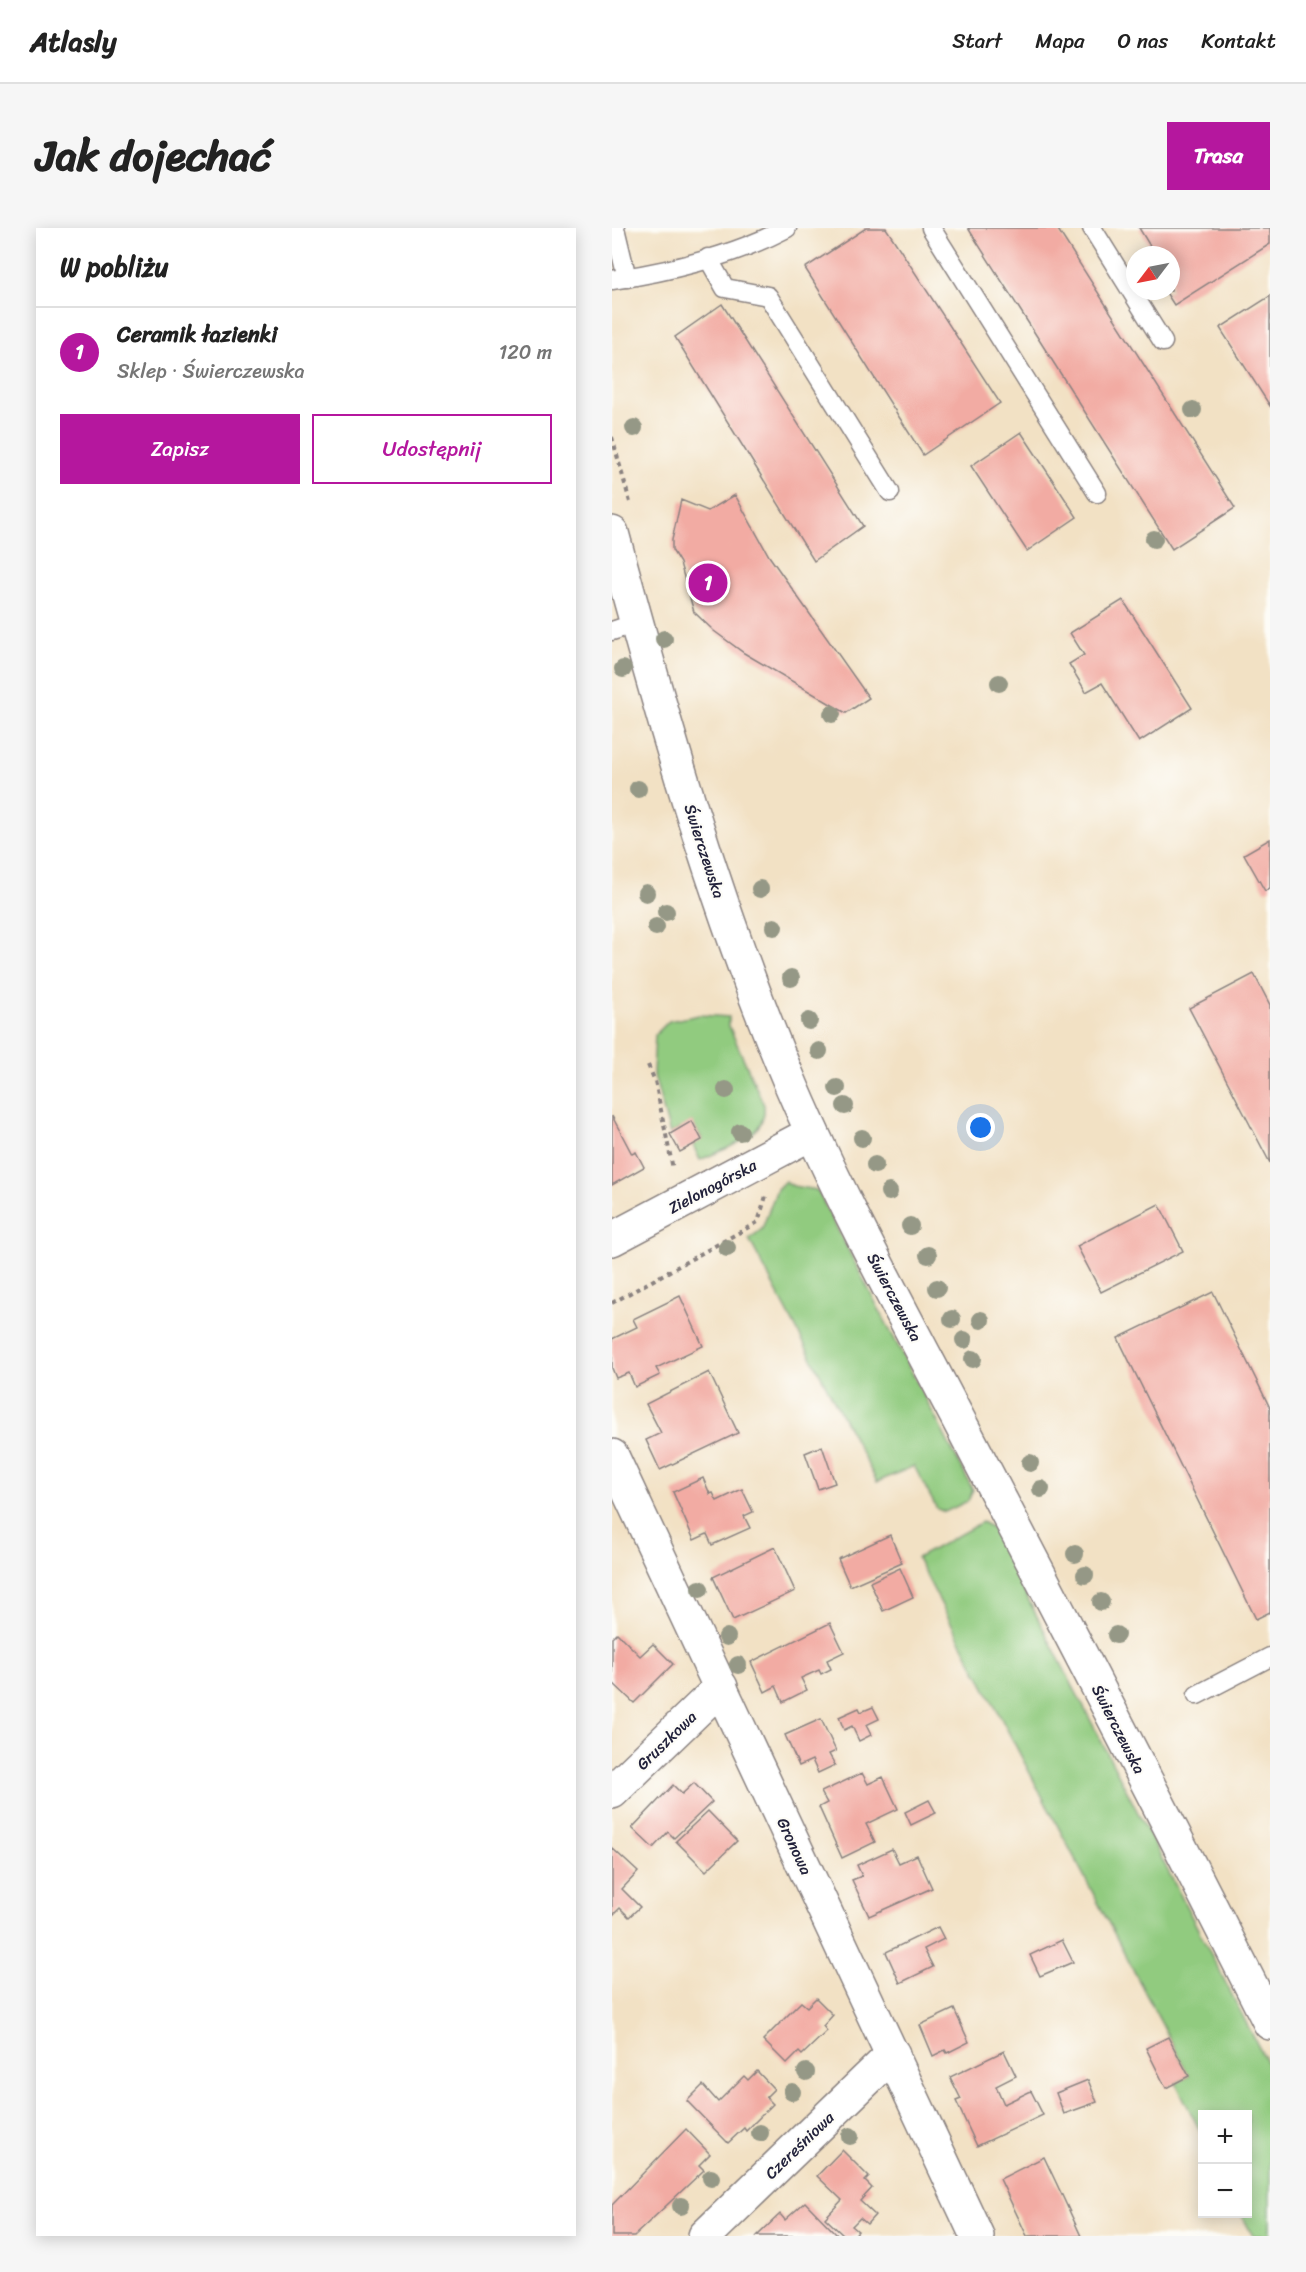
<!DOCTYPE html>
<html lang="pl">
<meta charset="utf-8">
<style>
body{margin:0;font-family:Sriracha,sans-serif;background:#f6f6f6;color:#222}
.controls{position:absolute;right:18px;bottom:18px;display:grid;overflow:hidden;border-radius:0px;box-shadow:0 3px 15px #0003}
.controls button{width:54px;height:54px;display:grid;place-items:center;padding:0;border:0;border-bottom:2px solid #e0e0e0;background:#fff;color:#222;font:30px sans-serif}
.compass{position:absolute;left:514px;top:18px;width:54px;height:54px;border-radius:50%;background:#fff;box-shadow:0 3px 15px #0003;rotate:238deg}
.you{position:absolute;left:369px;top:900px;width:21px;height:21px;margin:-15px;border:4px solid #fff;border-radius:50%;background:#1a73e8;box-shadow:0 0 0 9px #1a73e833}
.badge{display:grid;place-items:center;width:39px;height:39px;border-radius:50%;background:#b5179e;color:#fff;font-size:20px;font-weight:700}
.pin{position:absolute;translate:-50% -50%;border:3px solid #fff;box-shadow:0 2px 6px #0006}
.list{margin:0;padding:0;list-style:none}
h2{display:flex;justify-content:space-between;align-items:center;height:78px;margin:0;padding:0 24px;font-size:26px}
h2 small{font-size:20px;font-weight:400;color:#767676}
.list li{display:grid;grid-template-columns:39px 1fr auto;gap:18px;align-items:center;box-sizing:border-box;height:90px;padding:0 24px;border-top:2px solid #e0e0e0}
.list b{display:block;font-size:22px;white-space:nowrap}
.list p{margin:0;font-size:20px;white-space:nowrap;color:#767676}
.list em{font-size:20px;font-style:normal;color:#767676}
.actions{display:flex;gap:12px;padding:18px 24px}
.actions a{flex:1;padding:14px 0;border:2px solid #b5179e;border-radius:0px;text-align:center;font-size:21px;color:#b5179e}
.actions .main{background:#b5179e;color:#fff}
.map{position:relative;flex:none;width:658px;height:2008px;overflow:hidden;border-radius:0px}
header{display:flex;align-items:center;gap:36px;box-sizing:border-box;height:84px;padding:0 30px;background:#fff;border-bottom:2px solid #e0e0e0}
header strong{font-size:28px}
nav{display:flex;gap:33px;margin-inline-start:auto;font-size:21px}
.intro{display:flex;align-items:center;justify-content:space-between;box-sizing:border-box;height:144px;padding:0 36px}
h1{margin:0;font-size:42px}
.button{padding:15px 27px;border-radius:0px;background:#b5179e;color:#fff;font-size:21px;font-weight:700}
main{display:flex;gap:36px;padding:0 36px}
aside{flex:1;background:#fff;border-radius:0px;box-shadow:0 3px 15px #0003}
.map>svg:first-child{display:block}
.green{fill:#91cb7f;stroke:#5a765d;stroke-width:1.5}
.building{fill:#f2aba3}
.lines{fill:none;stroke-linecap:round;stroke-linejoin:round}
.service-casing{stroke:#8a8280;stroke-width:21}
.minor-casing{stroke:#8a8280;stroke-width:36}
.path{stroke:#8a8280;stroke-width:4;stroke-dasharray:4.5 4.5;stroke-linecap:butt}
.service{stroke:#fff;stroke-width:18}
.minor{stroke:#fff;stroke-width:33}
.tree{fill:#959886}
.labels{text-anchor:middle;stroke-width:4.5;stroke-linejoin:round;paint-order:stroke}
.street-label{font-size:16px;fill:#22223b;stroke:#fdfcf7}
</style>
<header>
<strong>Atlasly</strong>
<nav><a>Start</a><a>Mapa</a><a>O nas</a><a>Kontakt</a></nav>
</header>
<div class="intro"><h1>Jak dojechać</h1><a class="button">Trasa</a></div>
<main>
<aside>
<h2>W pobliżu<small></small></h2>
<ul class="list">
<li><span class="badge">1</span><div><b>Ceramik łazienki</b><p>Sklep · Świerczewska</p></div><em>120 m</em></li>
</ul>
<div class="actions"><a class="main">Zapisz</a><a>Udostępnij</a></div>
</aside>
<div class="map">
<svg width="658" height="2008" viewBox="0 0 658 2008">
<rect width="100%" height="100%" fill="#fdfcf7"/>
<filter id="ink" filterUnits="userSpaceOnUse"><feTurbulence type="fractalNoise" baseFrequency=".0167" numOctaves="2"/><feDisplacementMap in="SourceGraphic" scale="12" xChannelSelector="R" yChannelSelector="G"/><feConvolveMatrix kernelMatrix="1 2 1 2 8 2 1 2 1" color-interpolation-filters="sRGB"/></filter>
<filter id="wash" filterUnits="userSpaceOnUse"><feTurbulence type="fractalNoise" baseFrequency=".008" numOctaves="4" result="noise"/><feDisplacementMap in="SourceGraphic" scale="24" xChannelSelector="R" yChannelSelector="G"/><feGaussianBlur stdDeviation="1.35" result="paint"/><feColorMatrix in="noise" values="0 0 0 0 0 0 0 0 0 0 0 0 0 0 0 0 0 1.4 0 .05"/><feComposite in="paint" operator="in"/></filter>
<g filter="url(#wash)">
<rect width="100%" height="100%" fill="#f2e1c4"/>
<g class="green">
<path d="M87 787 117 789V798L152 877C156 910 113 920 88 932L81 917 90 911 80 894 58 906 41 844 43 807 57 793Z"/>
<polygon points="173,953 181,958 205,962 361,1262 356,1273 333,1284 325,1281 302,1238 265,1254 137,1011 150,1001 165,961"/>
<polygon points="370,1294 379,1299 658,1841 658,2008 641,2008 629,1986 636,1986 636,1886 590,1886 590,1907 564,1855 577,1848 305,1330"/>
</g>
<g id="blocks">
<g class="building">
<polygon points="254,0 274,0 388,175 311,227 193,40"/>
<polygon points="356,0 445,0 623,280 560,321"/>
<polygon points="527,0 658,0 658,16 562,77 553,63 559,63 559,27 531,27 529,24 538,18"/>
<polygon points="658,68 658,178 608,100"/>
<polygon points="110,76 251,298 202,333 63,109"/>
<polygon points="409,204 465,289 415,323 359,238"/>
<polygon points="123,267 157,328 257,470 234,485 132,425 102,403 82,384 68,335 60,322 60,312 69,272 96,283"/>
<polygon points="511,372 580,480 527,514 490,455 474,464 457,436 472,427 458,405"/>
<polygon points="658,611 658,660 653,663 632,626"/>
<polygon points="642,746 658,777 658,935 577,780"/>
<polygon points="0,888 20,926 24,924 32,939 0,957"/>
<polygon points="80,893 90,912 68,924 58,906"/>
<polygon points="547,976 571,1023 489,1064 465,1018"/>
<polygon points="601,1064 658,1180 658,1384 644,1391 506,1110"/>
<polygon points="68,1068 91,1118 44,1140 48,1147 23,1159 17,1145 4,1150 0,1140 0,1111 25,1099 21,1091"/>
<polygon points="97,1144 126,1205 48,1242 34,1212 49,1205 34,1176"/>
<polygon points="210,1218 223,1255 206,1261 193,1225"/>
<polygon points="91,1250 98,1266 101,1265 105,1273 130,1261 141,1284 132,1288 138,1300 100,1317 95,1306 82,1312 61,1264"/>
<polygon points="278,1307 290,1335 238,1358 226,1331"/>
<polygon points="163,1319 183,1363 121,1392 101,1349"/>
<polygon points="288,1340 301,1369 271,1383 258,1354"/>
<polygon points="218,1395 232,1424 215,1432 219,1441 209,1446 207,1442 189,1450 195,1462 171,1474 164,1458 153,1464 139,1434"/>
<polygon points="5,1405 28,1428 41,1416 61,1436 22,1475 0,1454 0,1410"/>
<polygon points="261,1479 267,1491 254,1497 259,1507 247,1513 240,1498 232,1502 227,1489 247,1480 249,1484"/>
<polygon points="209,1491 224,1523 217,1526 223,1537 206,1545 200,1532 187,1538 173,1507"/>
<polygon points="250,1545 256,1556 271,1549 286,1581 254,1596 263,1614 230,1630 207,1579 215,1575 209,1564"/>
<polygon points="82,1555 100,1574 62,1610 56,1604 41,1620 20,1600 61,1557 70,1566"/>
<polygon points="317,1572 324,1585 299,1597 293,1584"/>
<polygon points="96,1583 125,1613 94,1643 64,1613"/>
<polygon points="0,1620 26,1644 10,1661 28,1679 17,1689 8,1680 0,1688"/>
<polygon points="280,1621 287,1635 305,1627 320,1660 257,1688 240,1652 250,1648 245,1637"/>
<polygon points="326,1699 332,1711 312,1721 321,1739 288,1755 274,1724"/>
<polygon points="450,1712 461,1734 428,1748 418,1727"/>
<polygon points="204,1770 221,1787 211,1798 215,1803 190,1827 187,1824 175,1836 151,1812 189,1774 195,1779"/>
<polygon points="342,1781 357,1814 335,1825 333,1822 321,1828 308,1797"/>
<polygon points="556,1809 577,1848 554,1860 534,1820"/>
<polygon points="392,1823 404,1848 384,1858 392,1876 419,1863 431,1887 365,1918 344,1873 349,1871 338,1849"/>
<polygon points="145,1843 162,1861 154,1869 161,1876 134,1903 132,1900 116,1915 75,1873 91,1857 106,1874 132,1848 136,1852"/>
<polygon points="476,1852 485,1874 452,1886 444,1865"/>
<polygon points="74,1901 98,1926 87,1937 92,1942 22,2008 0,2008 0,1977"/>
<polygon points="230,1922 257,1949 253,1953 260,1960 248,1973 263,1987 255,1996 248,1990 240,1998 246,2003 242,2008 232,2008 213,1990 230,1972 205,1948"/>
<polygon points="432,1929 449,1965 469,2008 415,2008 388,1951"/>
<polygon points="193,1974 226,2008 145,2008 168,1986 173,1992"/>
</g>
</g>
</g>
<g filter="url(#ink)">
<use href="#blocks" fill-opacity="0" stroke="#8a8280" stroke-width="1.5"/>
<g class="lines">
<defs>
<g id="service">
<polyline points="3,0 15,50"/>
<polyline points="319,0 485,265"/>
<polyline points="480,0 551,114"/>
<polyline points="96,30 113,60 156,68 278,264"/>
<path d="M0 52C59 43 122 28 175 0"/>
<polyline points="0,403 24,395"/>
<polyline points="585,1467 658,1429"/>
</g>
<g id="minor">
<path d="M0 305C51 493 104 681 180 859 235 987 304 1109 368 1233 466 1420 563 1607 658 1795"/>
<polyline points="0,1011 200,905"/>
<polyline points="0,1228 365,2008"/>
<polyline points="0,1564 109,1459"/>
<polyline points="93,2008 281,1826"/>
</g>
</defs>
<use href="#service" class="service-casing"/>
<use href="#minor" class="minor-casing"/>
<g class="path">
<polyline points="0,209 19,278"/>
<polyline points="36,837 43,853 61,941"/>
<polyline points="0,1075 146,994 154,968"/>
</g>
<use href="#service" class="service"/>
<use href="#minor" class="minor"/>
</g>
<g class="tree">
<circle cx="581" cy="182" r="9"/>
<circle cx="22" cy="200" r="9"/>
<circle cx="542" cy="311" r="9"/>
<circle cx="52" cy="411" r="9"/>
<circle cx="11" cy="441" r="9"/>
<circle cx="387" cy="455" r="9"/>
<circle cx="220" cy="486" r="9"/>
<circle cx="26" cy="561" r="9"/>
<circle cx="148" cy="661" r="9"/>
<circle cx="34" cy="665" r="9"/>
<circle cx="54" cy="684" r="9"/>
<circle cx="44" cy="699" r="9"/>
<circle cx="162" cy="699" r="9"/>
<circle cx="179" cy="750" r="9"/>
<circle cx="197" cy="793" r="9"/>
<circle cx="207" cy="823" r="9"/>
<circle cx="225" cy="860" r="9"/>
<circle cx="114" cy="862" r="9"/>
<circle cx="233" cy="878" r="9"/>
<circle cx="128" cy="904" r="9"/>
<circle cx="250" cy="910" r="9"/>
<circle cx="263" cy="937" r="9"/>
<circle cx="277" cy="964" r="9"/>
<circle cx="298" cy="998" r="9"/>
<circle cx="115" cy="1020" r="9"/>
<circle cx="316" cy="1027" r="9"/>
<circle cx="325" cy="1060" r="9"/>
<circle cx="340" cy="1091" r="9"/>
<circle cx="369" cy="1092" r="9"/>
<circle cx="352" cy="1112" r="9"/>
<circle cx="361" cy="1131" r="9"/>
<circle cx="418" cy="1235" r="9"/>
<circle cx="429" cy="1261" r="9"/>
<circle cx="463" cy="1326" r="9"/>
<circle cx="473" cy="1347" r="9"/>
<circle cx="88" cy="1361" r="9"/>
<circle cx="489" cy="1374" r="9"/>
<circle cx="504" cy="1407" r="9"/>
<circle cx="115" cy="1409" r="9"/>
<circle cx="126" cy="1437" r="9"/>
<circle cx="194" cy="1844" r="9"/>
<circle cx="180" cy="1864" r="9"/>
<circle cx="148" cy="1905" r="9"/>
<circle cx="238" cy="1908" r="9"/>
<circle cx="99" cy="1950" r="9"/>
<circle cx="69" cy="1978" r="9"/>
</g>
</g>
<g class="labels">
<g class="street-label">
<text transform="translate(93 623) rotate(72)" y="6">Świerczewska</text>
<text transform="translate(100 958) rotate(-28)" y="6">Zielonogórska</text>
<text transform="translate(283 1069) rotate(62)" y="6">Świerczewska</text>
<text transform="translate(507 1501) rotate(63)" y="6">Świerczewska</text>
<text transform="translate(54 1512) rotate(-44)" y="6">Gruszkowa</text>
<text transform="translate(183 1618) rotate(65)" y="6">Gronowa</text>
<text transform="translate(187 1917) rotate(-44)" y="6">Czereśniowa</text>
</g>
</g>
</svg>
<div class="controls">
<button>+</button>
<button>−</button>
</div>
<svg class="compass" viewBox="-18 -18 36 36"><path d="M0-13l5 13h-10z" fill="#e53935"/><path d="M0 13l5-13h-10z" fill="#767676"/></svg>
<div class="you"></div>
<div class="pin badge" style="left:96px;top:355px">1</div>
</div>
</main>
